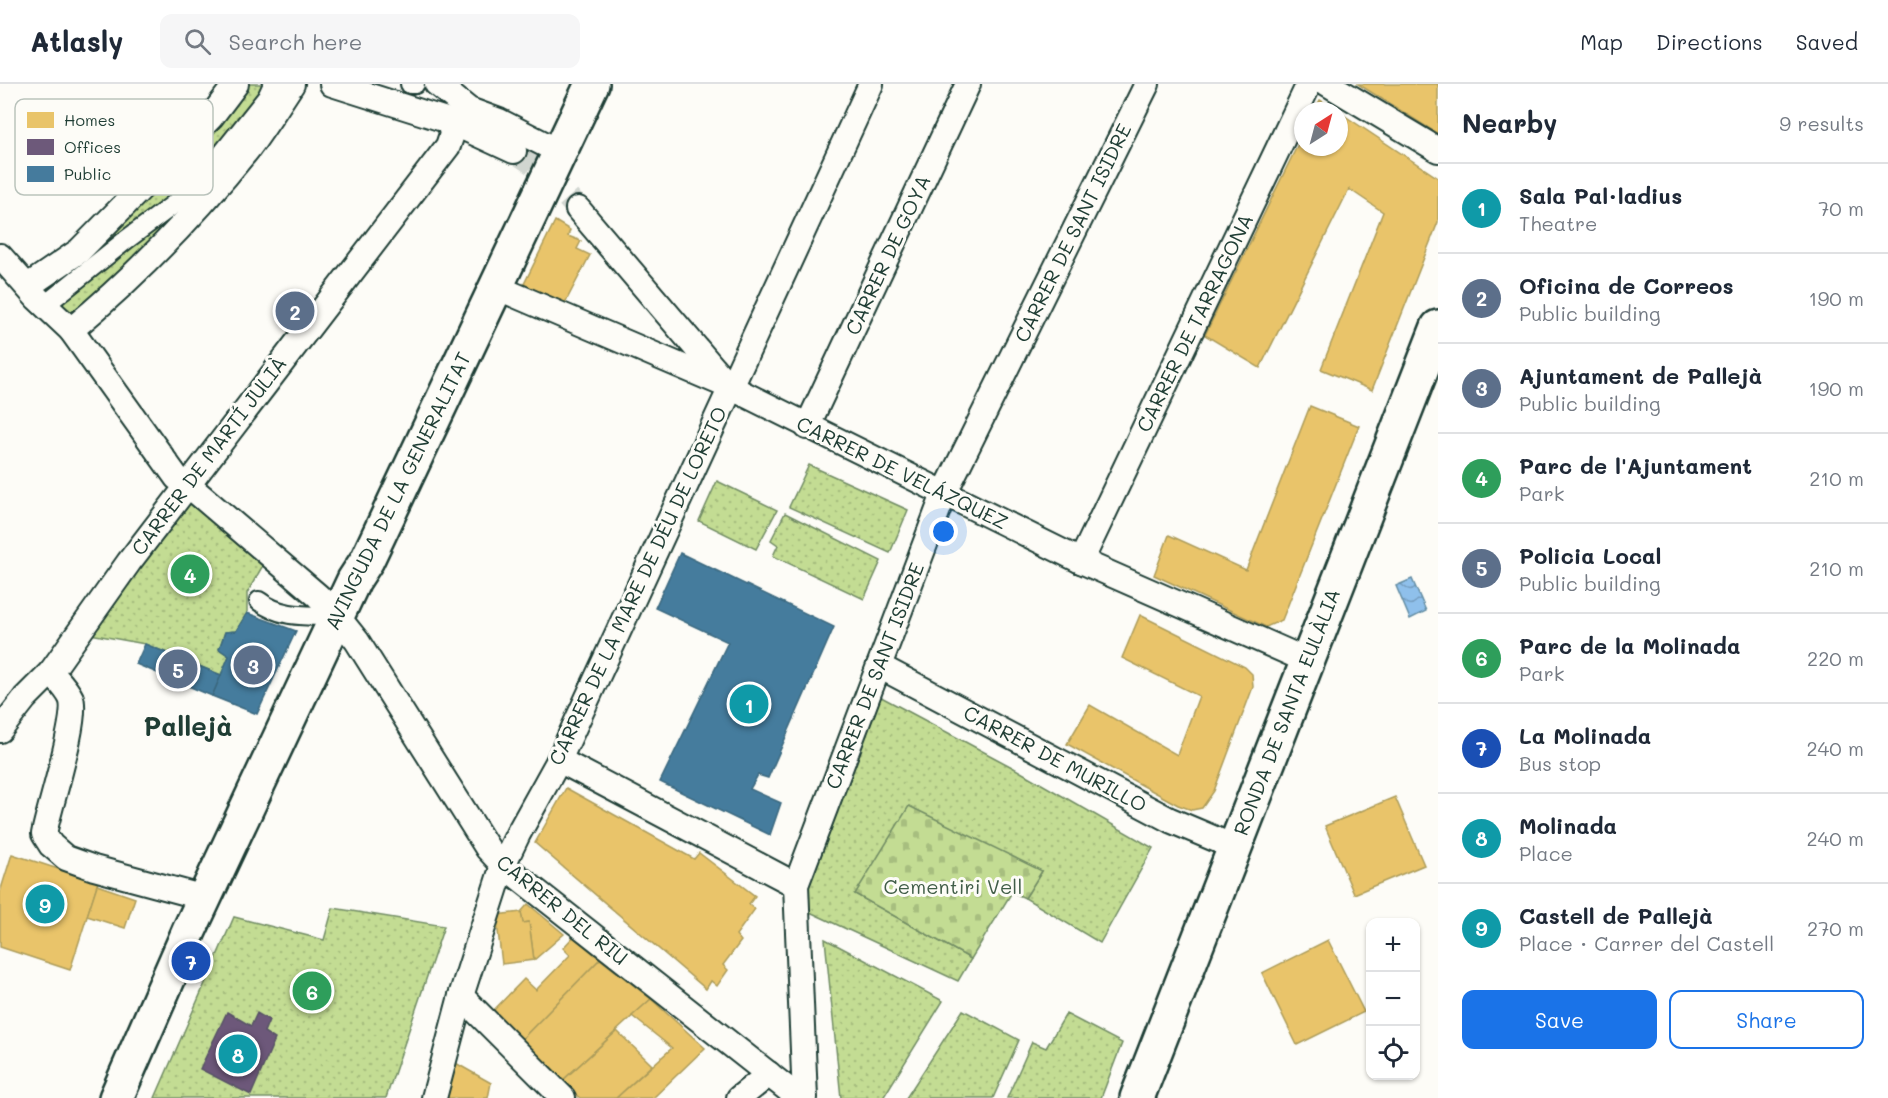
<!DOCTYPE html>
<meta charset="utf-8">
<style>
body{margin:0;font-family:Mali,sans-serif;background:#f6f6f7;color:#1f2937}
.controls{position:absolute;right:18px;bottom:18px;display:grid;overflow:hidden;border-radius:12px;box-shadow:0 2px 4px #0004}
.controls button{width:54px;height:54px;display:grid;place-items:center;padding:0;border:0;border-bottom:2px solid #e0e1e3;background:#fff;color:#1f2937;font:30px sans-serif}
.compass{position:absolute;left:1294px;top:18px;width:54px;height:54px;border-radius:50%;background:#fff;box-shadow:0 2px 4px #0004;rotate:36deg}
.you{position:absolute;left:944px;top:448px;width:21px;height:21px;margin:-15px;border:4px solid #fff;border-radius:50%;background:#1a73e8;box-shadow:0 0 0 9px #1a73e833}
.badge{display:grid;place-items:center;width:39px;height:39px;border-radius:50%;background:#1a73e8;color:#fff;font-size:20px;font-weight:700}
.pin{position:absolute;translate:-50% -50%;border:3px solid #fff;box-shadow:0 2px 6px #0006}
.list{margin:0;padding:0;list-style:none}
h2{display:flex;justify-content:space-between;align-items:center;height:78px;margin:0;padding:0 24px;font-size:26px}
h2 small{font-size:20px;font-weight:400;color:#747a83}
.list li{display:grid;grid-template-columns:39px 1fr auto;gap:18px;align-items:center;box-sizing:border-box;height:90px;padding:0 24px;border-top:2px solid #e0e1e3}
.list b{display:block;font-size:22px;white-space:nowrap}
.list p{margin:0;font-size:20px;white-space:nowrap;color:#747a83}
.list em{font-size:20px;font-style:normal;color:#747a83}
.actions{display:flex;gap:12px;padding:18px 24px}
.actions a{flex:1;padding:14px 0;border:2px solid #1a73e8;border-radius:12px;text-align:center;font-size:21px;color:#1a73e8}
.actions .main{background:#1a73e8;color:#fff}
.icon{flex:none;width:33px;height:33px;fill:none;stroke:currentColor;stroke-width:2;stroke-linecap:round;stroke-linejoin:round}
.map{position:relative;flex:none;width:1438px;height:1014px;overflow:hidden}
header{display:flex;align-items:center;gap:36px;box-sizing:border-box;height:84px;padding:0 30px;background:#fff;border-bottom:2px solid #e0e1e3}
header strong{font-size:28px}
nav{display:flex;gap:33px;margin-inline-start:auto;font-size:21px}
.search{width:420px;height:54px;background:#f6f6f7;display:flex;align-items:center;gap:15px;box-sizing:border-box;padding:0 21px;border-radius:12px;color:#747a83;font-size:22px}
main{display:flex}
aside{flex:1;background:#fff}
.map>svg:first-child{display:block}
.green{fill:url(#green-dots);stroke:#718c64;stroke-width:1.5}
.cemetery{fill:url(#cemetery-stones);stroke:#718c64;stroke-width:1.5}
.water{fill:url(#water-waves);stroke:#628ca2;stroke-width:1.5}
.homes{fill:#e9c46a;stroke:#ac9c5a;stroke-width:1.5}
.offices{fill:#6d597a;stroke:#565165;stroke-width:1.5}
.public{fill:#457b9d;stroke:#3a687e;stroke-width:1.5}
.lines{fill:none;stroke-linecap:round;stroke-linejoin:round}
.minor-tunnel{stroke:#d1d6d0;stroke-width:24;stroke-dasharray:24 12;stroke-linecap:butt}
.pedestrian-casing{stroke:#1f3d34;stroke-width:22}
.minor-casing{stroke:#1f3d34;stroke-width:28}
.secondary-casing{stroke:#1f3d34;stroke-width:38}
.pedestrian{stroke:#fdfcf7;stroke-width:18}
.minor{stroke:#fdfcf7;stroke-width:24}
.secondary{stroke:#fdfcf7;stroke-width:33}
.labels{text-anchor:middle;stroke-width:6;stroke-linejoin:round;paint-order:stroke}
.street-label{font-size:20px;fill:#1f3d34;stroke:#fdfcf7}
.park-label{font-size:20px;fill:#405d47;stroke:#fdfcf7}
.district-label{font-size:26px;font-weight:bold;fill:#1f3d34;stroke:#fdfcf7}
.key{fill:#fdfcf7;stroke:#bac3bc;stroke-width:1.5}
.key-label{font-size:16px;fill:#1f3d34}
</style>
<header>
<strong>Atlasly</strong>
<div class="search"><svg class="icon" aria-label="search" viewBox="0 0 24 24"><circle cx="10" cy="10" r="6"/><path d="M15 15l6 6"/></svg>Search here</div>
<nav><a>Map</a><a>Directions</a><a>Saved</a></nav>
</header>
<main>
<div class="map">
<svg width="1438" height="1014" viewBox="0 0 1438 1014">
<defs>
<pattern id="green-dots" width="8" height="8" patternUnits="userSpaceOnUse" patternTransform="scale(1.5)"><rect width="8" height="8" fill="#c3dc93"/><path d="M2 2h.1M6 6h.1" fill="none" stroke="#a7be7f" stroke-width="1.8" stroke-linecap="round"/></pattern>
<pattern id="cemetery-stones" width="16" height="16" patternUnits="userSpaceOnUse" patternTransform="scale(1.5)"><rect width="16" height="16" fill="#c3dc93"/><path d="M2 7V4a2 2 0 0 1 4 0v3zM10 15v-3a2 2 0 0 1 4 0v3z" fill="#a7be7f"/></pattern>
<pattern id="water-waves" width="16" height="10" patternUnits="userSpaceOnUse" patternTransform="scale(1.5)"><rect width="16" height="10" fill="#8fc0eb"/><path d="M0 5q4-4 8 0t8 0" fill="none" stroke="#749dbf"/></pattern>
</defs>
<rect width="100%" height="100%" fill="#fdfcf7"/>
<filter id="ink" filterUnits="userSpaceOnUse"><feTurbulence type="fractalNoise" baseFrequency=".0167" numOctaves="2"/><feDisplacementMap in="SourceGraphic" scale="12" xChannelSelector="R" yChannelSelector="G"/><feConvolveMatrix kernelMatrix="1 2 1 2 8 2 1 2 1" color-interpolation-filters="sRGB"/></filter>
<g filter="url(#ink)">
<g class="green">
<polygon points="236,0 292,0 248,64 71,246 37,214"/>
<polygon points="809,381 908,426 890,469 789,423"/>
<polygon points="717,397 777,426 756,465 699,437"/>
<polygon points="187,400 269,471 247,509 247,529 236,547 225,548 219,565 229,572 221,591 145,560 79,548"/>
<polygon points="785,429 881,477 864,515 773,472 778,461 771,456"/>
<polygon points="870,607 1012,683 1153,764 1100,859 1025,814 1042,787 855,810 971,875 958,897 797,822"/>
<polygon points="333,824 444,842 386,1014 155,1014 234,833 324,856"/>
<polygon points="825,855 943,917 883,1014 841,1014"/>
<polygon points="963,926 1019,956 993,1014 906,1014"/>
<polygon points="1066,930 1122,959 1101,1014 1007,1014 1032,958 1046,964"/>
</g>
<polygon class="cemetery" points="909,722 1042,787 1025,814 1012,808 971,875 855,810"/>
<polygon class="water" points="1412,495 1426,527 1410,535 1396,502"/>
<g class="homes">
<polygon points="1358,0 1438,0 1438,50"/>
<polygon points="1320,16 1337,27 1314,27"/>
<polygon points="1339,28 1438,94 1438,138 1372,306 1321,285 1383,128 1349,105 1260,284 1205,251 1303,50 1303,63 1339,63"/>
<polygon points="555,137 570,146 568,152 581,157 577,165 590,171 564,221 524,200"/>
<polygon points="1310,322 1359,342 1282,536 1266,543 1154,491 1169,451 1246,486"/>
<polygon points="1140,531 1245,583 1252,590 1253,603 1214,707 1202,724 1192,726 1178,721 1067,660 1090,621 1177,671 1199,612 1122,574"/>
<polygon points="566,704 694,775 699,769 755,812 749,820 755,825 736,851 741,857 723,881 728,886 717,902 711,897 706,905 535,759"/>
<polygon points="1395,713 1424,781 1354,810 1325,742"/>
<polygon points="12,770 98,798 70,886 0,863 0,808"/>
<polygon points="97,801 135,814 125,844 87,832"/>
<polygon points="528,820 564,850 534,876 529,838 523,839 521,828"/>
<polygon points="521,828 523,839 529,838 534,876 502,880 496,831"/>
<polygon points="573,853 600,875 519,958 490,930 524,895 536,906 570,871 563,864"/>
<polygon points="1328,856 1364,928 1297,961 1262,889"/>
<polygon points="600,875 651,915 561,998 519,958"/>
<polygon points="651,915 705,964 653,1014 616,1014 672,964 632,932"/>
<polygon points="617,947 652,981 616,1014 580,1014 561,998"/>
<polygon points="452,977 491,999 488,1014 442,1014"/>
</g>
<polygon class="offices" points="227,928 251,942 257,929 269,936 264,948 275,955 251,1011 200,985"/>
<g class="public">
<polygon points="680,469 834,543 768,694 758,691 750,705 781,719 770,751 660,698 728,558 655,524"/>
<polygon points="247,529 296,547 257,630 212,612 229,572 219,565 225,548 236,547"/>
<polygon points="145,560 221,591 212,612 136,580"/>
</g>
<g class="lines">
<path class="minor-tunnel" d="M514 67C539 80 559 103 578 125"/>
<defs>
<g id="pedestrian">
<polyline points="410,0 415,0"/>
<polyline points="45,221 126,156 173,121 208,87 267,13 273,0"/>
<path d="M259 517C282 535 310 531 337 532"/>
</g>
<g id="minor">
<polyline points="332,0 449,37 514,67"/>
<polyline points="437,0 469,26 499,37 560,68"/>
<polyline points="1328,0 1438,66"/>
<polyline points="578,125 726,299"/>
<polyline points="0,172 37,214 71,246 177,394 187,400 318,512 337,532 357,557 488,765 503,781 799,1014"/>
<polyline points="28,202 79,167 211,33 236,0"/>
<polyline points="496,203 730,303 1081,477 1308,577"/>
<path d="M71 246C136 192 195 131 248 65 264 44 278 21 292 0"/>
<polyline points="807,343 968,0"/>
<polyline points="1081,477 1309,0"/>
<polyline points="879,582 1170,736 1234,763"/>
<path d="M51 588C57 595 67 605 71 614 79 633 49 723 44 750L51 761 66 774 94 784 205 814"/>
<polyline points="0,646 25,614 51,588 129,478 448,62 452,50 449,37"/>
<polyline points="559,676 796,801"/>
<polyline points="461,912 563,1014"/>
<polyline points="434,1014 461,912 503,781 518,750 559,676 871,0"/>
<polyline points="739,1014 769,990"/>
<polyline points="805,1014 796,801 944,410 1147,0"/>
</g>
<g id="secondary">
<polyline points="116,1014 189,847 354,496 367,476 592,0"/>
<polyline points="1137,1014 1438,243"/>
</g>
</defs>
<use href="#pedestrian" class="pedestrian-casing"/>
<use href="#minor" class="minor-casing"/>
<use href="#secondary" class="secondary-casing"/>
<use href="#pedestrian" class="pedestrian"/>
<use href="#minor" class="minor"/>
<use href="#secondary" class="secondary"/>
</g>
</g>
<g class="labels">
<g class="street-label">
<text transform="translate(1073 149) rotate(-64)" y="7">CARRER DE SANT ISIDRE</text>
<text transform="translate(888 171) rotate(-65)" y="7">CARRER DE GOYA</text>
<text transform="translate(1195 239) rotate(-64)" y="7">CARRER DE TARRAGONA</text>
<text transform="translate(209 372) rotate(-53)" y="7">CARRER DE MARTÍ JULIÀ</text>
<text transform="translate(902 389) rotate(26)" y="7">CARRER DE VELÁZQUEZ</text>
<text transform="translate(398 407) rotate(-64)" y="7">AVINGUDA DE LA GENERALITAT</text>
<text transform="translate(638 502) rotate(-65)" y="7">CARRER DE LA MARE DE DÉU DE LORETO</text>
<text transform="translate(875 592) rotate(-69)" y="7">CARRER DE SANT ISIDRE</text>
<text transform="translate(1287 628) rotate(-69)" y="7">RONDA DE SANTA EULÀLIA</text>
<text transform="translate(1055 675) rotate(28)" y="7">CARRER DE MURILLO</text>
<text transform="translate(562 826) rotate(39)" y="7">CARRER DEL RIU</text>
</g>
<g class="park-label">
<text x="953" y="810">Cementiri Vell</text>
</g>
<g class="district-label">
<text x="188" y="652">Pallejà</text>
</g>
</g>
<rect x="15" y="15" width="198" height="96" rx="9" class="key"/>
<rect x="27" y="28" width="27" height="16" fill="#e9c46a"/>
<rect x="27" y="55" width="27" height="16" fill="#6d597a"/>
<rect x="27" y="82" width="27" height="16" fill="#457b9d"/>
<g class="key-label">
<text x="64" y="42">Homes</text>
<text x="64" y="69">Offices</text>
<text x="64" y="96">Public</text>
</g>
</svg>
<div class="controls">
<button>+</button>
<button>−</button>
<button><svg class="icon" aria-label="locate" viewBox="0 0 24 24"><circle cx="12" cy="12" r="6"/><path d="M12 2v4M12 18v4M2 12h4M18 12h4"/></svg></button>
</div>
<svg class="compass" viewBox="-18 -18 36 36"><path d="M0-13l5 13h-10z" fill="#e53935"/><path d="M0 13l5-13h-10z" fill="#747a83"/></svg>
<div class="you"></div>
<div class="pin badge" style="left:749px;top:620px;background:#0f9aa8">1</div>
<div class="pin badge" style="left:295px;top:227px;background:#5c6f8a">2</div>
<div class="pin badge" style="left:253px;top:581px;background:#5c6f8a">3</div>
<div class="pin badge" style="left:190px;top:490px;background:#2e9e5b">4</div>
<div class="pin badge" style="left:178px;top:585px;background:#5c6f8a">5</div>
<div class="pin badge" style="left:312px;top:907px;background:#2e9e5b">6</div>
<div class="pin badge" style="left:191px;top:877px;background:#1a4fb4">7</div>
<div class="pin badge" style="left:238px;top:970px;background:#0f9aa8">8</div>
<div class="pin badge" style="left:45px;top:820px;background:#0f9aa8">9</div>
</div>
<aside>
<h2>Nearby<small>9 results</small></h2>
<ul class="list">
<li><span class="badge" style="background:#0f9aa8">1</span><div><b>Sala Pal·ladius</b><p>Theatre</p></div><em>70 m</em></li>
<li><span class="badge" style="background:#5c6f8a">2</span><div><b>Oficina de Correos</b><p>Public building</p></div><em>190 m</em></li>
<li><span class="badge" style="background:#5c6f8a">3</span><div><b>Ajuntament de Pallejà</b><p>Public building</p></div><em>190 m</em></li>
<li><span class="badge" style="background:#2e9e5b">4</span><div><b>Parc de l'Ajuntament</b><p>Park</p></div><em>210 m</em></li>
<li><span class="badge" style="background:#5c6f8a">5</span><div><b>Policia Local</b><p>Public building</p></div><em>210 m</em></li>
<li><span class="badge" style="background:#2e9e5b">6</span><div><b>Parc de la Molinada</b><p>Park</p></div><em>220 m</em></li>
<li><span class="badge" style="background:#1a4fb4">7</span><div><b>La Molinada</b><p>Bus stop</p></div><em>240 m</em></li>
<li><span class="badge" style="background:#0f9aa8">8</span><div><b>Molinada</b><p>Place</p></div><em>240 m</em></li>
<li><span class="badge" style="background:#0f9aa8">9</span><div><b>Castell de Pallejà</b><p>Place · Carrer del Castell</p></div><em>270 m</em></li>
</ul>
<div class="actions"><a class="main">Save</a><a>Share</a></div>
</aside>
</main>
